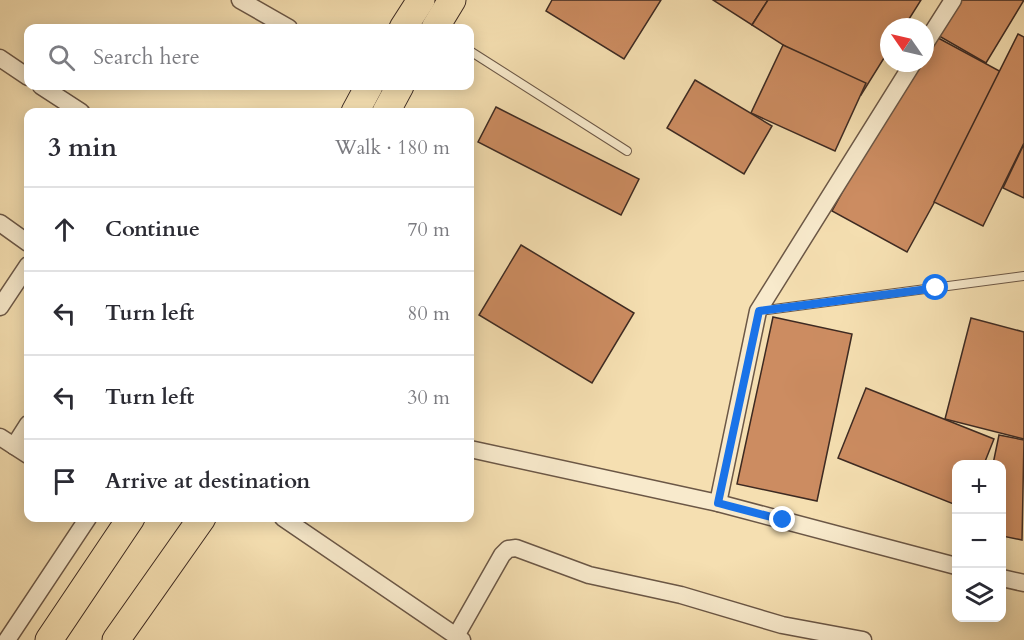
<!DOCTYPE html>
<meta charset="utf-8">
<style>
body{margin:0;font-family:Cardo,serif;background:#f7f7f7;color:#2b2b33}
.controls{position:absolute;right:18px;bottom:18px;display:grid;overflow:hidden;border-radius:12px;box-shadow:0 3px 15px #0003}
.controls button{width:54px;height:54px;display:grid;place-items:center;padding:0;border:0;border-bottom:2px solid #e1e1e2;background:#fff;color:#2b2b33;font:30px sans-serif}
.compass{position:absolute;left:880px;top:18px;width:54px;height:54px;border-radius:50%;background:#fff;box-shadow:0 3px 15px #0003;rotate:304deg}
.stop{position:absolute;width:18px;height:18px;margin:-14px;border:4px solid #1a73e8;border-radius:50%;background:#fff}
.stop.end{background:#1a73e8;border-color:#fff;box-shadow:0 2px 6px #0008}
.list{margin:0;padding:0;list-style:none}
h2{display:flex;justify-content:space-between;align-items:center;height:78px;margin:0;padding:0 24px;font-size:26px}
h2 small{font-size:20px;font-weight:400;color:#7c7c81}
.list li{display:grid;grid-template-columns:39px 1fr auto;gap:18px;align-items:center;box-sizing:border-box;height:84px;padding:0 24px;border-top:2px solid #e1e1e2}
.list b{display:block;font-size:22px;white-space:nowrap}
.list em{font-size:20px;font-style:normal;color:#7c7c81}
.icon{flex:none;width:33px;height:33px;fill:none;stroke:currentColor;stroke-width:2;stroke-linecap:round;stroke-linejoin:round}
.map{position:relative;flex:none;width:1024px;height:640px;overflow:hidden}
.search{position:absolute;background:#fff;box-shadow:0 3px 15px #0003;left:24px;top:24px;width:450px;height:66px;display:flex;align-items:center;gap:15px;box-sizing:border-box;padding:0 21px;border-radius:12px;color:#7c7c81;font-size:22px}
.panel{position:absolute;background:#fff;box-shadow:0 3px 15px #0003;left:24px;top:108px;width:450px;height:414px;border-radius:12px}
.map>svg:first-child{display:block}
.building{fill:#cc8c61;stroke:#3d2a22;stroke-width:1.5}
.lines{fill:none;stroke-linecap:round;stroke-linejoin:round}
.lane-casing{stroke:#6b5746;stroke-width:10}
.street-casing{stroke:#6b5746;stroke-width:19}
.primary-casing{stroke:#3d2a22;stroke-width:29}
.lane{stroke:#f8eacc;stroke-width:8}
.street{stroke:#f8eacc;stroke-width:16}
.primary{stroke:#f5dfb1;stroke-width:27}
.route{stroke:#1a73e8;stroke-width:8}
</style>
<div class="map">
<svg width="1024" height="640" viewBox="0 0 1024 640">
<rect width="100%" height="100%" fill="#f5dfb1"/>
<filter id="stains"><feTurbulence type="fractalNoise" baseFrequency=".00333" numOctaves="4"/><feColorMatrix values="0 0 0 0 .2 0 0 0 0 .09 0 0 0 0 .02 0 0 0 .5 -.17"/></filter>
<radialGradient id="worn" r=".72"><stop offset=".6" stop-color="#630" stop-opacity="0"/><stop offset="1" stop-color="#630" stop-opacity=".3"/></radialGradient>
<g class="building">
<polygon points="552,0 661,0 624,59 546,11"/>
<polygon points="713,0 768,0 752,25"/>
<polygon points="768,0 921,0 904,27 889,27 889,50 861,95 752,25"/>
<polygon points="959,0 1024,0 986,63 939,36"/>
<polygon points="929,33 1005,74 907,252 832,211 913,63 925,63 925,40"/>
<polygon points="1018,34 1024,37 1024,143 983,226 934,202"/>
<polygon points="783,45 866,83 835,151 751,113"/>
<polygon points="695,80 772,126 744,174 667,128"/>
<polygon points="496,107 639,179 621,215 478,142"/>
<polygon points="1024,144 1024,198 1003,188"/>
<polygon points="521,245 634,313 592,383 479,315"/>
<polygon points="773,317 852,334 817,501 737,484"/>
<polygon points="971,318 1024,332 1024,439 945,419"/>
<polygon points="866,388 994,439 984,464 956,464 956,505 838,458"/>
<polygon points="999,435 1024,440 1022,540 1002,536 1002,464 993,464"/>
</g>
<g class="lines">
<defs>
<g id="lane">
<polyline points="470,51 627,151"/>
<polyline points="759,311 1024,276"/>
</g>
<g id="street">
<polyline points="240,0 289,28"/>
<polyline points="925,44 953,0"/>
<polyline points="0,58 28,77"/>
<polyline points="41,86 81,112"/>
<polyline points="0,223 28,243"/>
<polyline points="0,307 28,265"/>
<polyline points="0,437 28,455"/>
<polyline points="14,446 28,424"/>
<polyline points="470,449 718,503 956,566"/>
<polyline points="718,503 758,311 913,63"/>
<polyline points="283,518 462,640"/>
<polyline points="1002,578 1024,583"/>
<polyline points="456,636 502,555 508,549 516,548 589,575 681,595 782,625 863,640"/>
<polyline points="7,640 88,518"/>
</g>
<g id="primary">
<polyline points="403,28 421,0"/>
<polyline points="435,28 452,0"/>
<polyline points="355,112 369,86"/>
<polyline points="386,112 400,86"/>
<polyline points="49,640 131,518"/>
<polyline points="116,640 202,518"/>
</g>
</defs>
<use href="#lane" class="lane-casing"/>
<use href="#street" class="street-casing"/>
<use href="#primary" class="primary-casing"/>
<use href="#lane" class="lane"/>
<use href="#street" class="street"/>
<use href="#primary" class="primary"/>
</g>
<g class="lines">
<polyline class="route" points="783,520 718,503 759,311 936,288"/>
</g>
<rect width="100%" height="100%" filter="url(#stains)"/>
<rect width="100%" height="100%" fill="url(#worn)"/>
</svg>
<div class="controls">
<button>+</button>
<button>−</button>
<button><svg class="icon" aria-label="layers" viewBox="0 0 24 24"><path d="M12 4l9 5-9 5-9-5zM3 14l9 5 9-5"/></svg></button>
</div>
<svg class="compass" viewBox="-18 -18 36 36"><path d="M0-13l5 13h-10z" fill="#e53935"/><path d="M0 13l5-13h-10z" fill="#7c7c81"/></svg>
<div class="stop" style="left:936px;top:288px"></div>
<div class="stop end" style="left:783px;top:520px"></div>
<div class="search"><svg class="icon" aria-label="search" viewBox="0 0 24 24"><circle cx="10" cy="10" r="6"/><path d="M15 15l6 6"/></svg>Search here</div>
<section class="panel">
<h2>3 min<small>Walk · 180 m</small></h2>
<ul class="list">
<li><svg class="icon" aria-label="ahead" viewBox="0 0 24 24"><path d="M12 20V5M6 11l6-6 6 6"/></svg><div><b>Continue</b></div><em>70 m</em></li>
<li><svg class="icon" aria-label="left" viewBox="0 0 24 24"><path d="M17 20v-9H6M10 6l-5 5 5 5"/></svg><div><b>Turn left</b></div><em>80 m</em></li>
<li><svg class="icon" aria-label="left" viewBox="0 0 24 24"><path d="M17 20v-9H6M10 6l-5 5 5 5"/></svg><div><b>Turn left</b></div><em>30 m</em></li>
<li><svg class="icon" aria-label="arrive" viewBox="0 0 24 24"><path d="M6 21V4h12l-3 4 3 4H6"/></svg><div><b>Arrive at destination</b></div></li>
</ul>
</section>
</div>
